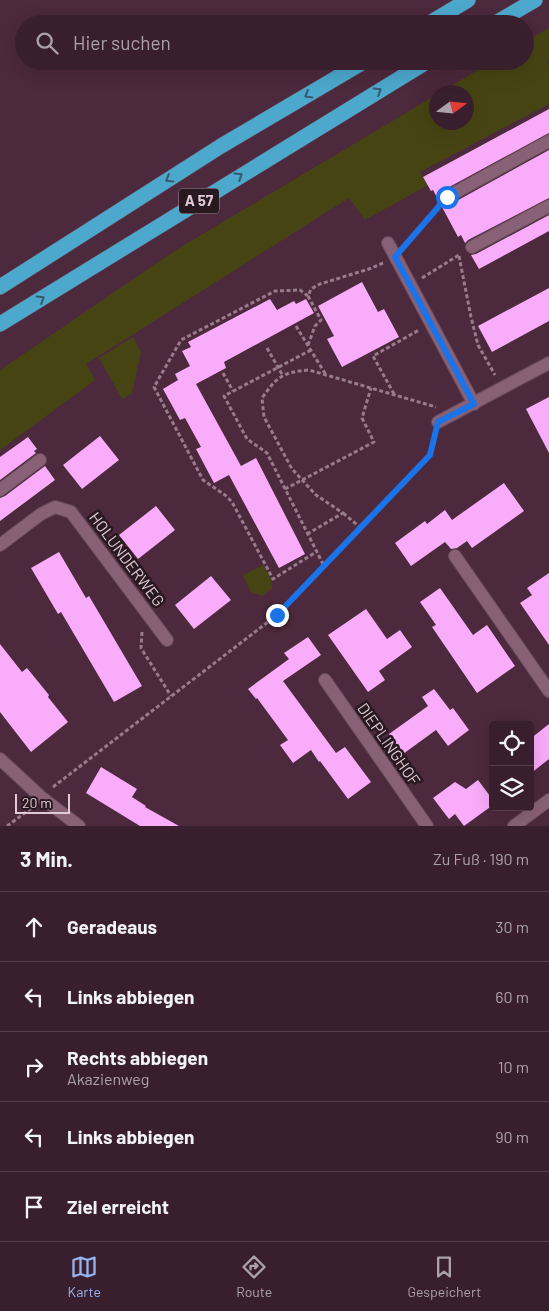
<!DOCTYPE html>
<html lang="de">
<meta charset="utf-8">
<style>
body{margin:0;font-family:Barlow,sans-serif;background:#442c39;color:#f1f3f6}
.controls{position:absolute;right:15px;bottom:15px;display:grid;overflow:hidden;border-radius:5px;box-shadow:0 5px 20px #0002}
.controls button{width:45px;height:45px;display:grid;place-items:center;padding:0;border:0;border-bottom:1px solid #533d49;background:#391f2d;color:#f1f3f6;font:25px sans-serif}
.compass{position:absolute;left:429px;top:85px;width:45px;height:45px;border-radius:50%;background:#391f2d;box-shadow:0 5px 20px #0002;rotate:75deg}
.scale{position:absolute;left:15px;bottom:12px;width:55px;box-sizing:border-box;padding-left:5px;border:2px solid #e1cad5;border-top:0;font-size:14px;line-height:18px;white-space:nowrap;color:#e1cad5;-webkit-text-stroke:4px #281820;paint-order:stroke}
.stop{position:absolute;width:15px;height:15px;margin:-11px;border:4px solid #1a73e8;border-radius:50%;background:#fff}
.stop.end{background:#1a73e8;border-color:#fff;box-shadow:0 1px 5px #0008}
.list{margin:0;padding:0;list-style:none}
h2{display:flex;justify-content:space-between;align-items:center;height:65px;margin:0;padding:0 20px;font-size:21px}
h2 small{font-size:16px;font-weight:400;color:#aba2aa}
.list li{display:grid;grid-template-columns:32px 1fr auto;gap:15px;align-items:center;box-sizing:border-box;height:70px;padding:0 20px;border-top:1px solid #533d49}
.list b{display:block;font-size:19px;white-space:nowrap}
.list p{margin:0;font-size:16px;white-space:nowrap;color:#aba2aa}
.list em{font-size:16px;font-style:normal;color:#aba2aa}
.icon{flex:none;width:28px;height:28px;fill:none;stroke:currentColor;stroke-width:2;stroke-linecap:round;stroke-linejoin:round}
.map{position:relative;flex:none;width:549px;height:826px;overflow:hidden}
.search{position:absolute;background:#391f2d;box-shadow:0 5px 20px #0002;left:15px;right:15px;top:15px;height:55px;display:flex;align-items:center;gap:12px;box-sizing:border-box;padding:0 18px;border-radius:28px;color:#aba2aa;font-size:19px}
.sheet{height:415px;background:#391f2d}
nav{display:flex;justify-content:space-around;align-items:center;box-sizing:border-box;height:70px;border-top:1px solid #533d49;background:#391f2d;font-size:14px;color:#aba2aa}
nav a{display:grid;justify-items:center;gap:2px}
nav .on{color:#95b2f1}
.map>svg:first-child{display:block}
.green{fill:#474413}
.building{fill:#f8acf9}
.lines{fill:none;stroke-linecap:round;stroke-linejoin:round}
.minor-casing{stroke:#664858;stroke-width:14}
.highway-casing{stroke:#664858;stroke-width:16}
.path{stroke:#997c8b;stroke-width:3;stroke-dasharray:4 2.5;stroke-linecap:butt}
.minor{stroke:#896176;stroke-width:12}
.highway{stroke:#4ca9cd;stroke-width:15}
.oneway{stroke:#38596e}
.route{stroke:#1a73e8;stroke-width:6}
.labels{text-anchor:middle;stroke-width:5;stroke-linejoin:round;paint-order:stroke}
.shield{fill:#281820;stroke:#aa959f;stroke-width:1}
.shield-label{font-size:15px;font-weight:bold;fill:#e1cad5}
.street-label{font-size:16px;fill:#e1cad5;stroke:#281820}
</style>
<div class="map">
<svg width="549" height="826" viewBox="0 0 549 826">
<rect width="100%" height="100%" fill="#4c293c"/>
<g class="green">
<polygon points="549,28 549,61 547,62 549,66 549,104 420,172 428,185 365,220 349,198 86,364 95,380 0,450 0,370 176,250 436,95 436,122 466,122 466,92 441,92 493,61 525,61 525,42"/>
<polygon points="133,337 141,352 132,394 122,399 99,358"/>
<polygon points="263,565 272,580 272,588 262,596 251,592 243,575"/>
</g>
<g class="building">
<polygon points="549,109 549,133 440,192 439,197 440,201 446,205 451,204 549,150 549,198 468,240 465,243 461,235 458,237 433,190 431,191 423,177"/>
<polygon points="549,215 549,231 479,269 471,255 476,254"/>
<polygon points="362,282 378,312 384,309 399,337 342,367 327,339 334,336 318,306"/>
<polygon points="549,288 549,321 492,352 478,326"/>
<polygon points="270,299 277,310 294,301 296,304 306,299 314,313 224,362 226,368 196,384 241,466 256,458 305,554 279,568 229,475 214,483 196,449 201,447 185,418 180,420 163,389 178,380 175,374 190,366 182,351 191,347 188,342"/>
<polygon points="549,397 549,453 526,409"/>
<polygon points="100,436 119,460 82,489 63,465"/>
<polygon points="28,437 37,449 34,451 36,453 0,480 0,457"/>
<polygon points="45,466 55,480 0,521 0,498 5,496"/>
<polygon points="504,483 524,511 472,548 467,541 457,548 451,549 445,542 411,566 395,543 425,521 427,524 445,510 452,520"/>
<polygon points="156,506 175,530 138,559 119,535"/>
<polygon points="59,552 86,598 89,596 142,686 114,702 61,612 58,614 31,568"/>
<polygon points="549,573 549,645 520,603 532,595 527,588"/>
<polygon points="211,576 231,600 194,629 175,605"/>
<polygon points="440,588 473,635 487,625 515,666 477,693 432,627 436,625 420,602"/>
<polygon points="366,609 387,639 400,630 412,647 379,671 385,680 368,692 328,635"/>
<polygon points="308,637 321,655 283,681 336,753 345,747 371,782 348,799 320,761 319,762 311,750 293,763 280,745 288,740 257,698 256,699 248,689 289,659 284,653"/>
<polygon points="0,644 22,672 27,668 49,695 48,697 68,722 31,752 0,712"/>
<polygon points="434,689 450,710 453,708 469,730 448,746 436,730 403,754 389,734 428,706 422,697"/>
<polygon points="549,724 549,759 530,774 530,739"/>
<polygon points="101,767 137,789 132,797 146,806 145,807 179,826 140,826 86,793"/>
<polygon points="478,780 493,800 493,805 464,826 455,814 449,819 433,798 455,782 466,789"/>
</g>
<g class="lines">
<defs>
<g id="minor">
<polyline points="447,197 549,141"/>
<polyline points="388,243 474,404"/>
<polyline points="472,247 549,206"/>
<polyline points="438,422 549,363"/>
<polyline points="0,490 40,460"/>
<polyline points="0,545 41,514 55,507 71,512 167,640"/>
<polyline points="455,556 549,691"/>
<polyline points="325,680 427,826"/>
<polyline points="0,759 41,797 79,826"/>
<polyline points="514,826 549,800"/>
</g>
<g id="highway">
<polyline points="428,24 468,0"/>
<polyline points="494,24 535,0"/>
<polyline points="0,287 221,146 365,61"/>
<polyline points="0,324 428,61"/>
</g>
</defs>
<use href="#minor" class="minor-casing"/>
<use href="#highway" class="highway-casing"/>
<g class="path">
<polyline points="405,246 438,207"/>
<polyline points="459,256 471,317 478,345 495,375"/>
<polyline points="422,278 459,255"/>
<polyline points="308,296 300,290 275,291 181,340 154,387 203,480 225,495 232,502 273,579 316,552"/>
<polyline points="296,326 326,375"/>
<polyline points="308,345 315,326 321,320 308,296 311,289 320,284 369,269 383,263"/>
<polyline points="267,348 283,376"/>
<polyline points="311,350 224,396 247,439 267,453 324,566"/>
<polyline points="223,373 233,391"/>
<polyline points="394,394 373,356 419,330"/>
<polyline points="285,489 374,442 362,418 371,388"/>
<polyline points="361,528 430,455 435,435"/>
<path d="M307 534 343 513 316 495 292 469 264 417 262 398C277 377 282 372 309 370L436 407"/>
<polyline points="142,632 141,648 171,696"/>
<polyline points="53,787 277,615 361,528 343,513"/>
<polyline points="7,826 33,807"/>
</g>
<use href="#minor" class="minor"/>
<use href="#highway" class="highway"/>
</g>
<defs><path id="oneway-chevron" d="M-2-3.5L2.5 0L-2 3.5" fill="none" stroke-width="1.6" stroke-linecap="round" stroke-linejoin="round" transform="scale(1.25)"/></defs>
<g class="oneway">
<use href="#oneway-chevron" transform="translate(378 91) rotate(-32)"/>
<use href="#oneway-chevron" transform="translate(308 95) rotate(149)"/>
<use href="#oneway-chevron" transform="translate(239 176) rotate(-32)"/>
<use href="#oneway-chevron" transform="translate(169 179) rotate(148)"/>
<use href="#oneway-chevron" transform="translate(41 299) rotate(-32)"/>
</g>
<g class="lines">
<polyline class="route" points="277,615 430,455 438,422 474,404 395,257 447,197"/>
</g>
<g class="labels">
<rect class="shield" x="179" y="188.5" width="40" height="25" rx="4"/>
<g class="shield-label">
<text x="199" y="206">A 57</text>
</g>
<g class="street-label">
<text transform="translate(127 559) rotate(53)" y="6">HOLUNDERWEG</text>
<text transform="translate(389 744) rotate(55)" y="6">DIEPLINGHOF</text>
</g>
</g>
</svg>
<div class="controls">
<button><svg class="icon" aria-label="locate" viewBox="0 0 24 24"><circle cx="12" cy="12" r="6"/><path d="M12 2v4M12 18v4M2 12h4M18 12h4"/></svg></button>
<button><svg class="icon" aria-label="layers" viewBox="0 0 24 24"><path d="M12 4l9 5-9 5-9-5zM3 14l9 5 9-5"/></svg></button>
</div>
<svg class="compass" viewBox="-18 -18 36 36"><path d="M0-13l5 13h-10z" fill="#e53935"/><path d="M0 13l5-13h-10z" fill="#aba2aa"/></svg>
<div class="scale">20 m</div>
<div class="stop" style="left:447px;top:197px"></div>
<div class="stop end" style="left:277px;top:615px"></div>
<div class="search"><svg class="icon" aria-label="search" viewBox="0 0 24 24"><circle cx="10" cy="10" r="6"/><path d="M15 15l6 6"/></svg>Hier suchen</div>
</div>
<section class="sheet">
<h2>3 Min.<small>Zu Fuß · 190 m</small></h2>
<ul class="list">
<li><svg class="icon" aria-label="ahead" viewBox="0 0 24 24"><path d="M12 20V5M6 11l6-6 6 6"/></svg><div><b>Geradeaus</b></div><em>30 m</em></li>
<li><svg class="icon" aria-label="left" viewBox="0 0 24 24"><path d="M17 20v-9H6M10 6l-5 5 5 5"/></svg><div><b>Links abbiegen</b></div><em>60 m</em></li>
<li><svg class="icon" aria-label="right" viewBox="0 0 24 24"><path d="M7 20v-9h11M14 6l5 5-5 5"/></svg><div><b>Rechts abbiegen</b><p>Akazienweg</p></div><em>10 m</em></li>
<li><svg class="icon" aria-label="left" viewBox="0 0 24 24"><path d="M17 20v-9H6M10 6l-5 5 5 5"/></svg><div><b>Links abbiegen</b></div><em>90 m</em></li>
<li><svg class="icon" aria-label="arrive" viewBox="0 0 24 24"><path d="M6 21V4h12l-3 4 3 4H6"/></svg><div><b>Ziel erreicht</b></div></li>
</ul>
</section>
<nav>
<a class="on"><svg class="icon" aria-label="map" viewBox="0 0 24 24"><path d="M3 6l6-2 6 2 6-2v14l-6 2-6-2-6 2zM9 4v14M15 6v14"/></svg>Karte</a>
<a><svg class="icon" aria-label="directions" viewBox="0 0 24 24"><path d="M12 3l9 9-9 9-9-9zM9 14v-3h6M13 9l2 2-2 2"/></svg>Route</a>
<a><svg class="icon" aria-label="saved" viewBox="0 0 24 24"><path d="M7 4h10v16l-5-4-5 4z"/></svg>Gespeichert</a>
</nav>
